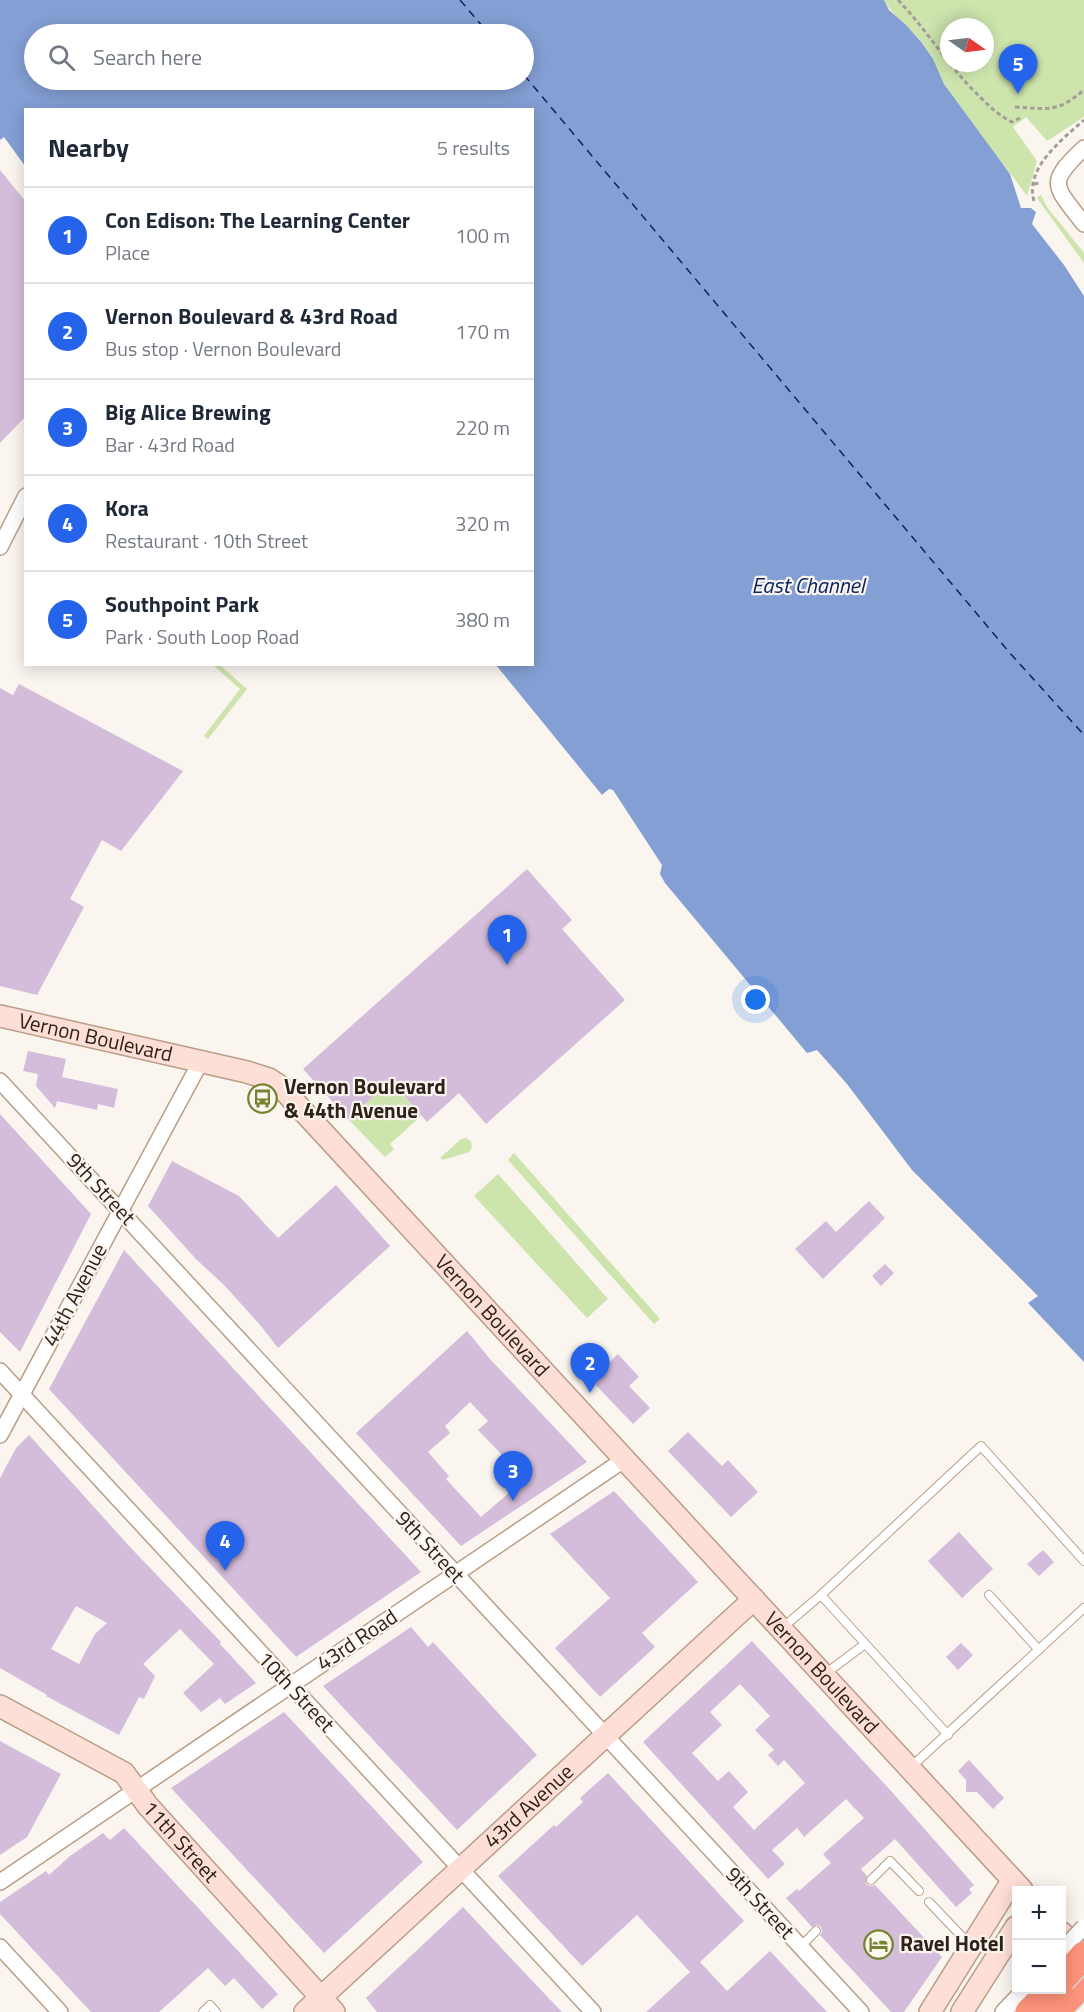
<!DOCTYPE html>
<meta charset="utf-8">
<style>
body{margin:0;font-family:"Titillium Web",sans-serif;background:#f6f6f7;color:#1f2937}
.controls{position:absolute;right:18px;bottom:18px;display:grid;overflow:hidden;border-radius:0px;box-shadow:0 3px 15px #0003}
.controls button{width:54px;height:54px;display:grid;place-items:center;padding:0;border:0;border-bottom:2px solid #e0e1e3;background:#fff;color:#1f2937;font:30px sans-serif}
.compass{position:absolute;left:940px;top:18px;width:54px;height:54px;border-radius:50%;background:#fff;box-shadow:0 3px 15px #0003;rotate:104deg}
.you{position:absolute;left:756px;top:1000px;width:21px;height:21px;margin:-15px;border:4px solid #fff;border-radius:50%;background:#1a73e8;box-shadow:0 0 0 9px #1a73e833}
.badge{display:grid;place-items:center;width:39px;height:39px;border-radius:50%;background:#2563eb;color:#fff;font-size:20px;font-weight:700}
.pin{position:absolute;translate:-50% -50px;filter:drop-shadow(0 2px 3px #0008)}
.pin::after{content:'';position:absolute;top:32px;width:21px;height:18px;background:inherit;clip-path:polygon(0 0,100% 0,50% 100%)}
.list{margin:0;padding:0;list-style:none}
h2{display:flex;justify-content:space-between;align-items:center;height:78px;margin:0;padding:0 24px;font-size:26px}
h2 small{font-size:20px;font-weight:400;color:#747a83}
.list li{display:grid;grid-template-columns:39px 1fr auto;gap:18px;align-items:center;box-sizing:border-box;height:96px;padding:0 24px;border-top:2px solid #e0e1e3}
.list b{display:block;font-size:22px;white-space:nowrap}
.list p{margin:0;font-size:20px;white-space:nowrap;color:#747a83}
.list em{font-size:20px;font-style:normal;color:#747a83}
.icon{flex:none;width:33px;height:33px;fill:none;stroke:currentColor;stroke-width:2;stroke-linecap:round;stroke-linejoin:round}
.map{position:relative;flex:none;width:1084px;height:2012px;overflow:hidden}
.search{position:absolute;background:#fff;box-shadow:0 3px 15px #0003;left:24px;top:24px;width:510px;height:66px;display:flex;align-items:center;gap:15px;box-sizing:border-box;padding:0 21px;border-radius:33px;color:#747a83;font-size:22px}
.panel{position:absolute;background:#fff;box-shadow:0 3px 15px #0003;left:24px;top:108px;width:510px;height:558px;border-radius:0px}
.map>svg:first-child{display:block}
.green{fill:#cde4ad;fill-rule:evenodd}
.water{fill:#849fd4;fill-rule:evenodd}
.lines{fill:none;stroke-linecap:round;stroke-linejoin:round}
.ferry{stroke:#092462;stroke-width:1.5;stroke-dasharray:8 6;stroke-linecap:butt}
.building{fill:#d4bdda;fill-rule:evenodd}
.lane-casing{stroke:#b99e85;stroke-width:10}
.street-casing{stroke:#b99e85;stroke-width:18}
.secondary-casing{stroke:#b99e85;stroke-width:24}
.highway-casing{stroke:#d5d3d1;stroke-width:30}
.path{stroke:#a59d96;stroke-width:3;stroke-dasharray:4.5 3;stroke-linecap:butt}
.lane{stroke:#fff;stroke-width:8}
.street{stroke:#fff;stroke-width:15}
.secondary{stroke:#fedfd7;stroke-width:21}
.highway{stroke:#fd937a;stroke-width:27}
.street-bridge-casing{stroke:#b99e85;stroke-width:18;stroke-linecap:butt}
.highway-bridge-casing{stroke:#d5d3d1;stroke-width:30;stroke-linecap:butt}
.street-bridge{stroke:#fff;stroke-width:15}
.highway-bridge{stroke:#fd937a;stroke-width:27}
.labels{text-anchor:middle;stroke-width:4.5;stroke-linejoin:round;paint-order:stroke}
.street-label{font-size:21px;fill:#2d2218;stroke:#fbf5f0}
.poi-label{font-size:21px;font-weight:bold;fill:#2d2218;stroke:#fbf5f0;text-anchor:start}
.water-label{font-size:22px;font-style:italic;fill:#092462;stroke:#fbf5f0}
</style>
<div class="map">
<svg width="1084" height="2012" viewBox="0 0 1084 2012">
<rect width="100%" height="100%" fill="#fbf5f0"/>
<g class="green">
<path d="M884 0H1084V117L1047 141 1026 117 1013 127 1037 161 1027 196C1001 159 967 122 945 85 937 71 933 57 923 44 911 28 893 17 884 0ZM949 27H985V63H949Z"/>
<polygon points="1041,195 1047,207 1084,253 1084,263 1037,198"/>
<polygon points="213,665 220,665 247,689 208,739 204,736 240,689"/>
<polygon points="391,1081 421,1116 390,1144 394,1149 385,1157 348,1119"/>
<polygon points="466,1138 471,1141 472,1147 469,1152 443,1160 440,1158 461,1139"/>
<polygon points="514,1153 660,1319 654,1324 508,1160"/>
<polygon points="498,1174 608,1299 587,1318 474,1196"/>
</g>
<path class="water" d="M0 0H884L889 10 906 25 922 43 933 59 944 84 1010 174 1021 208H1031L1036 212 1032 224 1064 265 1084 296V1362L1028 1303 1038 1296 912 1170 847 1084 817 1050 807 1053 665 883 660 874 662 865 613 790 609 789 602 795 496 665 532 664V110H26L25 166 4 137 0 140ZM34 34H524V80H34Z"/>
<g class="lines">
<g class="ferry">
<polyline points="460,0 489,34"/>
<polyline points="524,75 1009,652 1084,735"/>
</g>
</g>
<g class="building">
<polygon points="0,170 26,202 26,416 0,443"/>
<polygon points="19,684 183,771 121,851 102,840 70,899 84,907 37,995 0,986 0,688 13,695"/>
<polygon points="527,869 572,920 562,929 625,1000 486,1124 459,1093 427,1122 391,1081 348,1119 303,1069"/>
<polygon points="28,1051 66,1059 62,1077 118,1089 114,1108 98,1104 97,1110 57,1101 55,1108 36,1086 38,1074 23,1071"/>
<polygon points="0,1114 91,1214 20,1352 0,1332"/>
<polygon points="172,1161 239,1196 278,1238 336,1185 390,1246 278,1348 261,1326 225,1286 196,1259 148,1206"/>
<polygon points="869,1201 885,1218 823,1279 795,1249 826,1221 836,1232"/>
<polygon points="124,1250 421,1572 296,1657 49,1389"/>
<polygon points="885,1264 894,1273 881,1286 872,1276"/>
<path d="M467 1331 490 1359 587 1462 461 1546 356 1433ZM470 1402 488 1421 478 1430 525 1479 481 1517 446 1479 449 1476 428 1452 450 1433 445 1426Z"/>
<polygon points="618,1354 639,1377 629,1386 650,1408 633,1424 591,1380"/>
<polygon points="688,1432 722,1466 728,1460 758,1492 731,1517 668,1451"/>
<path d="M29 1435 130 1547 221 1642 220 1644 256 1683 225 1704 220 1698 201 1712 183 1693 214 1664 180 1629 143 1664 155 1676 144 1699 139 1697 119 1735 46 1696 47 1695 0 1668V1478L16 1448ZM76 1606 107 1623 95 1634 79 1664 51 1649Z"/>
<polygon points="614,1491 698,1582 642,1633 655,1647 600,1697 555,1648 610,1598 550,1534"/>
<polygon points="959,1532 993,1569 962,1598 928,1561"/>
<polygon points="1043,1550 1054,1562 1039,1576 1027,1564"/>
<polygon points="411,1627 428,1647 433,1642 537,1755 457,1830 323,1686"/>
<path d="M752 1641 892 1792 974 1885 969 1889 972 1893 956 1907 895 1839 861 1869 867 1876 866 1884 870 1886 875 1885 942 1957 904 2012H891L820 1935 822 1932 821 1927 817 1925 812 1927 786 1898 797 1889 799 1891 831 1863 823 1854 864 1818 846 1799 804 1837 797 1828 772 1850 785 1864 768 1879 643 1742ZM740 1684 770 1716 755 1730 774 1750 768 1755 778 1766 784 1760 805 1783 754 1830 733 1807 748 1792 729 1771 718 1781 692 1753 722 1725 710 1712Z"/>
<polygon points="961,1643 973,1655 958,1670 946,1657"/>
<polygon points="284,1712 423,1862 324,1953 171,1788"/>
<polygon points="0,1741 61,1774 27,1837 0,1855"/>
<polygon points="969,1760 1004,1798 993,1809 977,1792 966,1792 966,1780 958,1771"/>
<polygon points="608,1773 744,1921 700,1962 727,1991 770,1951 827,2012 646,2012 690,1972 637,1915 582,1966 498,1876 554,1825 556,1827 583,1802 580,1798"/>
<polygon points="124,1828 278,1994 262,2009 234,1978 225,1986 208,1968 159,2012 91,2012 0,1914 0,1902 46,1871 49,1875 70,1856 103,1833 110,1840"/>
<polygon points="463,1907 522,1970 562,2012 377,2012 366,1998"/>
</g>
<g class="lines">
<defs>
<g id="lane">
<polyline points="821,1595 948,1735"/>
<polyline points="989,1595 1039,1650"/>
<polyline points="781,1629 821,1595 981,1446 1084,1561"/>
<polyline points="825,1674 865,1644"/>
<polyline points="911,1767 1084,1608"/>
<polyline points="871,1880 890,1861 919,1891"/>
<polyline points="929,1902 969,1944"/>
<polyline points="800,1947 816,1931"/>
<polyline points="203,2012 210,2005 216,2012"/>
</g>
<g id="street">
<path d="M1084 148C1046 184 1054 185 1084 224"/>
<polyline points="0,547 26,496"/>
<polyline points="0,1081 861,2012"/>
<polyline points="0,1371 593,2012"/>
<polyline points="0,1435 201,1061"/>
<polyline points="0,1882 625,1459"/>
<polyline points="0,1947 60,2012"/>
<polyline points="1003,2012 1024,1990"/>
</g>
<g id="secondary">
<path id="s1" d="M0 1016 247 1072 269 1079 280 1086 1022 1890"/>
<path id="s2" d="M0 1706 124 1773 148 1806 334 2012"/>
<polyline points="1062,1933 1084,1958"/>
<path id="s3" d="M305 2012 754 1599"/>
<polyline points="930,2012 1012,1881"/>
<polyline points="962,2012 1016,1927"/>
</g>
<g id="highway">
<polyline points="1029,2012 1051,1990"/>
<polyline points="1055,2012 1084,1982"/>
</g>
</defs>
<use href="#lane" class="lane-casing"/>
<use href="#street" class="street-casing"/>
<use href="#secondary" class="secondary-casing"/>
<use href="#highway" class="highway-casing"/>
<g class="path">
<path d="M898 0C925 28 945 61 973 90 986 103 996 114 1012 122L1020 118"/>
<path d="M1015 107C1048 109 1057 113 1084 90"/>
<polyline points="1034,184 1040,183"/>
<path d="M1034 201C1024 168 1063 139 1084 120"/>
</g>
<use href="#lane" class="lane"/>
<use href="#street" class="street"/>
<use href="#secondary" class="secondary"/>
<use href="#highway" class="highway"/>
<defs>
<polyline id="street-bridge" points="1062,1950 1084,1927"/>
<polyline id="highway-bridge" points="1062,1979 1084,1955"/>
</defs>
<use href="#street-bridge" class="street-bridge-casing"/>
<use href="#highway-bridge" class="highway-bridge-casing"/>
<use href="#street-bridge" class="street-bridge"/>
<use href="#highway-bridge" class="highway-bridge"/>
</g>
<defs>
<symbol id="bus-ring" viewBox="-11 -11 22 22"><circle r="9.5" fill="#fbf5f0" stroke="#768432" stroke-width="1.5"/><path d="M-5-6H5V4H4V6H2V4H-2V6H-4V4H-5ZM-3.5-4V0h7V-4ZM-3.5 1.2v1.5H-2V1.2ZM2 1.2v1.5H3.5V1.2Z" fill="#768432"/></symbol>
<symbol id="hotel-ring" viewBox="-11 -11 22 22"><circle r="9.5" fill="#fbf5f0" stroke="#768432" stroke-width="1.5"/><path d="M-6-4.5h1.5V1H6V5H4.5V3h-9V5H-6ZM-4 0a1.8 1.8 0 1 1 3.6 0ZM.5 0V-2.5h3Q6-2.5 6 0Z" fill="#768432"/></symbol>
</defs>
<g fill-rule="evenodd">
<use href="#bus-ring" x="246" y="1082" width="33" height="33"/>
<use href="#hotel-ring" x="862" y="1928" width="33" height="33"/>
</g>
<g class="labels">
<g class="street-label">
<text dy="7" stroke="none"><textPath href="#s1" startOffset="98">Vernon Boulevard</textPath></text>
<text transform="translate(101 1189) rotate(47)" y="7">9th Street</text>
<text transform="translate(75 1295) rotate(-62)" y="7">44th Avenue</text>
<text dy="7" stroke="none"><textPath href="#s1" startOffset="602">Vernon Boulevard</textPath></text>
<text transform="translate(430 1547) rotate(47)" y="7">9th Street</text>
<text transform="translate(357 1640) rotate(-34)" y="7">43rd Road</text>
<text dy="7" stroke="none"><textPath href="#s1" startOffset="1088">Vernon Boulevard</textPath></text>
<text transform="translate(296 1692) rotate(47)" y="7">10th Street</text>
<text dy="7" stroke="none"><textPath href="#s3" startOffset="304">43rd Avenue</textPath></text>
<text dy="7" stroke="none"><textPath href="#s2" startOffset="230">11th Street</textPath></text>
<text transform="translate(760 1903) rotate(47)" y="7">9th Street</text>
</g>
<g class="poi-label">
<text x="284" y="1094">Vernon Boulevard<tspan x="284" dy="24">&amp; 44th Avenue</tspan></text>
<text x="900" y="1951">Ravel Hotel</text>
</g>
<g class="water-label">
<text x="808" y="593">East Channel</text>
</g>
</g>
</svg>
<div class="controls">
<button>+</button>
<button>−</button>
</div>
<svg class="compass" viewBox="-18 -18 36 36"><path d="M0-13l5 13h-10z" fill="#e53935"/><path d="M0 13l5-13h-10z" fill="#747a83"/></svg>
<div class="you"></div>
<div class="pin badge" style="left:507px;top:965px">1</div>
<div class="pin badge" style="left:590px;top:1393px">2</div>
<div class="pin badge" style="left:513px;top:1501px">3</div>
<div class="pin badge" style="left:225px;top:1571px">4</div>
<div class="pin badge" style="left:1018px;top:94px">5</div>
<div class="search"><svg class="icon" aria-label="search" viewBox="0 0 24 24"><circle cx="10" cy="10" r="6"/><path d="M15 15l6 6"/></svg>Search here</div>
<section class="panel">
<h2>Nearby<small>5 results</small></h2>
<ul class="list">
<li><span class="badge">1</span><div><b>Con Edison: The Learning Center</b><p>Place</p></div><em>100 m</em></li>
<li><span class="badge">2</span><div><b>Vernon Boulevard &amp; 43rd Road</b><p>Bus stop · Vernon Boulevard</p></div><em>170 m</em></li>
<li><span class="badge">3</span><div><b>Big Alice Brewing</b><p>Bar · 43rd Road</p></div><em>220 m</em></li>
<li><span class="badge">4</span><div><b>Kora</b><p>Restaurant · 10th Street</p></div><em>320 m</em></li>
<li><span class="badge">5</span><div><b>Southpoint Park</b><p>Park · South Loop Road</p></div><em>380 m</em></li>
</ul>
</section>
</div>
